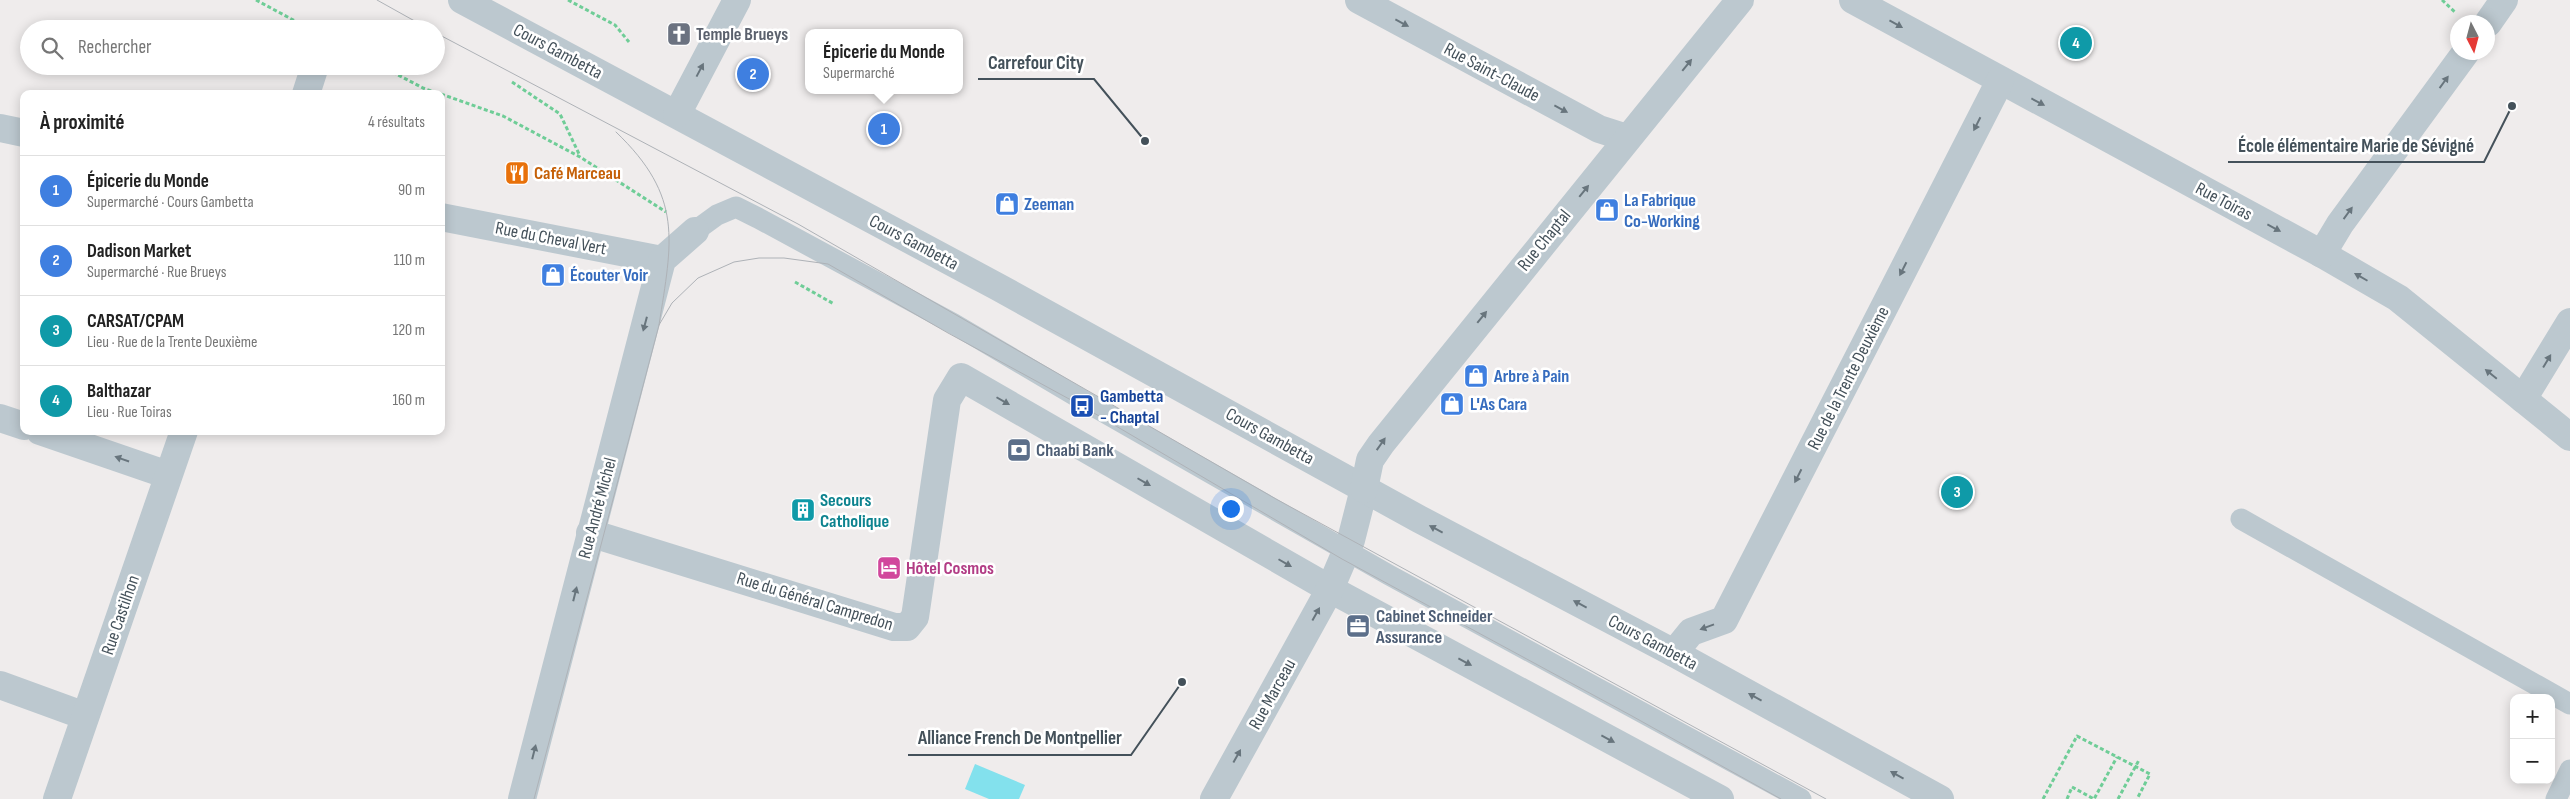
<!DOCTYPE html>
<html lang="fr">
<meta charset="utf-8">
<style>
body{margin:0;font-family:"Sofia Sans Condensed",sans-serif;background:#f2f2f2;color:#222}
.controls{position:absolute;right:15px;bottom:15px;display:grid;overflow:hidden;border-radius:10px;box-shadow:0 2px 12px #0003}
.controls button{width:45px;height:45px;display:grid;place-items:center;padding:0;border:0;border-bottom:1px solid #e0e0e0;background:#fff;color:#222;font:25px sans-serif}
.compass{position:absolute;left:2450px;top:15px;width:45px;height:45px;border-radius:50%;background:#fff;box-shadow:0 2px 12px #0003;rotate:174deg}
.you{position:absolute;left:1230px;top:508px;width:18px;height:18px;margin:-12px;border:4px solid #fff;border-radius:50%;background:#1a73e8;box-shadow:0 0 0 8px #1a73e833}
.badge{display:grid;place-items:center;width:32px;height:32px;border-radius:50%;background:#147fe0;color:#fff;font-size:16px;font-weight:700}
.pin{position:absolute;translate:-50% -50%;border:2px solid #fff;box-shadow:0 1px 5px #0006}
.popup{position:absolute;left:805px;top:29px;width:158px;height:65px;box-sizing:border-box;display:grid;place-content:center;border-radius:10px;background:#fff;filter:drop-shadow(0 1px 4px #0005);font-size:16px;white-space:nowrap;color:#767676}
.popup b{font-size:19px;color:#222}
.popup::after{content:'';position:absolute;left:50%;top:100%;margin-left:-10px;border:10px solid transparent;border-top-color:#fff}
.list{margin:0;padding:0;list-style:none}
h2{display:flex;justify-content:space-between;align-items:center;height:65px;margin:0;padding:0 20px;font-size:21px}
h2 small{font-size:16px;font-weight:400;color:#767676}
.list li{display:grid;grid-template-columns:32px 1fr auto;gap:15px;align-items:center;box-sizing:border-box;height:70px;padding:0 20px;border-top:1px solid #e0e0e0}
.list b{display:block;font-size:19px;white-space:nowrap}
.list p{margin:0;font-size:16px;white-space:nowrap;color:#767676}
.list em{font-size:16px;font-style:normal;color:#767676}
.icon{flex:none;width:28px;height:28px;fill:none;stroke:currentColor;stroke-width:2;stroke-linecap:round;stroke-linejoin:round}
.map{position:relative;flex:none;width:2570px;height:799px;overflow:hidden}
.search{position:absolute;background:#fff;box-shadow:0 2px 12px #0003;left:20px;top:20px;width:425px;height:55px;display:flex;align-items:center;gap:12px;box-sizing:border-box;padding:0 18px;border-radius:28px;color:#767676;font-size:19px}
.panel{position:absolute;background:#fff;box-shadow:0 2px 12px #0003;left:20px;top:90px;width:425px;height:345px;border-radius:10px}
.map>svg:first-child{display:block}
.water{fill:#83e1ed}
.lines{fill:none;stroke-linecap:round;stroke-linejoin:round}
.path{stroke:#6fcd97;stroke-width:3;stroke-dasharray:4 2.5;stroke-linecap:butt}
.service{stroke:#bcc8cf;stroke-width:21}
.pedestrian{stroke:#bcc8cf;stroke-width:28}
.minor{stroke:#bcc8cf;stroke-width:28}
.tram{stroke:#aeb2b7;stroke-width:1}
.oneway{fill:#68757d}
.labels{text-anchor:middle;stroke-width:5;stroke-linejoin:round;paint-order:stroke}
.worship-label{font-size:18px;font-weight:bold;fill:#5b616d;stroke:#fff;text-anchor:start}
.street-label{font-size:18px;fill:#44515a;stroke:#fff}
.food-label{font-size:18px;font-weight:bold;fill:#c56008;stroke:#fff;text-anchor:start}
.shop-label{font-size:18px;font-weight:bold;fill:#366cbe;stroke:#fff;text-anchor:start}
.transit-label{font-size:18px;font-weight:bold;fill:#164399;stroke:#fff;text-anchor:start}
.service-label{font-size:18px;font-weight:bold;fill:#4e5e75;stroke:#fff;text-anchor:start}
.culture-label{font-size:18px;font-weight:bold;fill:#0d838f;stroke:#fff;text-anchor:start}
.hotel-label{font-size:18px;font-weight:bold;fill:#b23c85;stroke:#fff;text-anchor:start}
.leader{fill:none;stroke:#44515a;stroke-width:2}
.callout-dot{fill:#44515a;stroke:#fff;stroke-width:2}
.callout-label{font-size:19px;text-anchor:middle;font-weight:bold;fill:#44515a;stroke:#fff;stroke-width:5;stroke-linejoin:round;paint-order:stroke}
</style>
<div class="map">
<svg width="2570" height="799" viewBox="0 0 2570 799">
<rect width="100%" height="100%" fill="#efecec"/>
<polygon class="water" points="975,764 1025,785 1019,799 989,799 965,789"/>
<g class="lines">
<g class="path">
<polyline points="256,0 310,29"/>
<polyline points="568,0 615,25 629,42"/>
<polyline points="2442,0 2456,13"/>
<polyline points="381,66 423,88 439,94"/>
<polyline points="512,82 560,114 580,156"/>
<polyline points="441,94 503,116 580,157 666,212"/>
<polyline points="795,282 834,304"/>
<polyline points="2043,799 2077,736 2150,774 2137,799"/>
<polyline points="2067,799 2072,787 2094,799 2117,757"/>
<polyline points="2118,799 2139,760"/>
</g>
<g class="service">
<polyline points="695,231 717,215 736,207 758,218 954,324 1086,402 1389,575 1801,799"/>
<polyline points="2241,519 2570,704"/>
<polyline points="2556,799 2570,770"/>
</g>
<g class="pedestrian">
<polyline points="306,94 315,66"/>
<polyline points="0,128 24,133"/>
<polyline points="441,217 662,260"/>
<polyline points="0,418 24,426"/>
<polyline points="40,431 168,475"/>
<polyline points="590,533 894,627 907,627 915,617 947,400 961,377 1330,589 1720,799"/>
<polyline points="0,685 85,716"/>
<polyline points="57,799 184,431"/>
<polyline points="522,799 662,260 695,231"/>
<polyline points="1214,799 1330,589 1351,540 1364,489"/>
</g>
<g class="minor">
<polyline points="462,0 998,287 1419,519 1674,653 1940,799"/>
<polyline points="1359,0 1599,129 1627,138"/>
<polyline points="1853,0 2322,254 2398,298 2570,437"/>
<polyline points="2488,23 2504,0"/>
<polyline points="677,114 737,0"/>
<polyline points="2322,254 2340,224 2466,52"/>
<polyline points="2523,399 2570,322"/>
<polyline points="1364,489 1370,460 1381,444 1740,0"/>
<polyline points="1674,653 1691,632 1724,620 2000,81"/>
</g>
<g class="tram">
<polyline points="377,0 429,29"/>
<polyline points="436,33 798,224 1276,499 1826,799"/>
<polyline points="659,325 672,303 698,278 734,262 759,258 784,258 828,264 948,333 1082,406 1342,559 1632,716 1781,799"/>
<path d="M534 799 659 325C672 241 684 197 616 132"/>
</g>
</g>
<defs><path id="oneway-solid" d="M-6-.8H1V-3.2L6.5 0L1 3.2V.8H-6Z" transform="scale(1.25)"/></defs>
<g class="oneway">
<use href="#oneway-solid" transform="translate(1402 23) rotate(28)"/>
<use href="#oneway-solid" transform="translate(1896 24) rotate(29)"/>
<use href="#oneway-solid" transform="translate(1687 65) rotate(-51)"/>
<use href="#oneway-solid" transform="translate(700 70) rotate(-62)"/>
<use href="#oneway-solid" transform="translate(2444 82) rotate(-54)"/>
<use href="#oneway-solid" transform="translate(2038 102) rotate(28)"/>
<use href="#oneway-solid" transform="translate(1561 109) rotate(28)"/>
<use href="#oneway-solid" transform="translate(1977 124) rotate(117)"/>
<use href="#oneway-solid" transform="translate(1584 191) rotate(-51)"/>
<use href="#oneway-solid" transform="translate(2348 213) rotate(-54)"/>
<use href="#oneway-solid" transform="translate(2274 228) rotate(28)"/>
<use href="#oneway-solid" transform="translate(1903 269) rotate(117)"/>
<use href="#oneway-solid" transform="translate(2361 277) rotate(-150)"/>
<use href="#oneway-solid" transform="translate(1482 317) rotate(-51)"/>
<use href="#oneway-solid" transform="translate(645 324) rotate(105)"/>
<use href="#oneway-solid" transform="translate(2547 361) rotate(-59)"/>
<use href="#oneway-solid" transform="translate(2491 374) rotate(-141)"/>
<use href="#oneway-solid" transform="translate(1003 401) rotate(30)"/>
<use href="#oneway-solid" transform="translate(1381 444) rotate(-55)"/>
<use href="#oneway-solid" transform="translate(122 459) rotate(-161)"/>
<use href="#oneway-solid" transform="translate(1798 476) rotate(117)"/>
<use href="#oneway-solid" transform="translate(1144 482) rotate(30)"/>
<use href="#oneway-solid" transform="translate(1436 529) rotate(-152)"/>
<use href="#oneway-solid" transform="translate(1285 563) rotate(30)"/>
<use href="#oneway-solid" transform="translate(575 594) rotate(-76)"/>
<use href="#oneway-solid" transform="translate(1580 604) rotate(-152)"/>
<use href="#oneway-solid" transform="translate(1316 614) rotate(-61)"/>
<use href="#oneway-solid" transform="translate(1707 627) rotate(160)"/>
<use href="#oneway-solid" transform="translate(1465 662) rotate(28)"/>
<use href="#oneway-solid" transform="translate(1755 697) rotate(-151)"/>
<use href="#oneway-solid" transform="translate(1608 739) rotate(28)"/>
<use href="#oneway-solid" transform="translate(534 752) rotate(-76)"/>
<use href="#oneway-solid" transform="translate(1237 756) rotate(-61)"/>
<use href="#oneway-solid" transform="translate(1897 775) rotate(-151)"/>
</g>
<defs>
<symbol id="church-square" viewBox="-11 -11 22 22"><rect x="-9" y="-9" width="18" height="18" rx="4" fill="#6b7280" stroke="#fff"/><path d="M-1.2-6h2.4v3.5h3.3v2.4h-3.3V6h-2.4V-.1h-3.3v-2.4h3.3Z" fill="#fff"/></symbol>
<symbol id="restaurant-square" viewBox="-11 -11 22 22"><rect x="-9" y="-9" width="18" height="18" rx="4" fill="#e8710a" stroke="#fff"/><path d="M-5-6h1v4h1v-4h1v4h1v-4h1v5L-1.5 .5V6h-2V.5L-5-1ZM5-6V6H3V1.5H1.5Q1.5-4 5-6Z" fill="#fff"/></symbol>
<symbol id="shop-square" viewBox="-11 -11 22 22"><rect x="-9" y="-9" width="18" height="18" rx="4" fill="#3f7fe0" stroke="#fff"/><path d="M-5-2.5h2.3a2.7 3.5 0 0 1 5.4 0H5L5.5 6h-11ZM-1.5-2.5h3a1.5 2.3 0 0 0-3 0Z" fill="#fff"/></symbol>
<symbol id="bus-square" viewBox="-11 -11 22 22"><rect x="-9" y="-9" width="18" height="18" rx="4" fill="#1a4fb4" stroke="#fff"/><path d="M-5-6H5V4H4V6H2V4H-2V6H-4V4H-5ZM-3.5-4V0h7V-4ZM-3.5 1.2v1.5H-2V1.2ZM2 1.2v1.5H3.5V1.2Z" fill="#fff"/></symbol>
<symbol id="bank-square" viewBox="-11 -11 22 22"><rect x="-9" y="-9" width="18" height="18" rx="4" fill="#5c6f8a" stroke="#fff"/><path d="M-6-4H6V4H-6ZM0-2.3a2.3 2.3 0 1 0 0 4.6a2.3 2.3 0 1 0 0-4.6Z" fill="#fff"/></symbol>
<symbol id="building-square" viewBox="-11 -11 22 22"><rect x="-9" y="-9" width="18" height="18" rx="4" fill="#0f9aa8" stroke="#fff"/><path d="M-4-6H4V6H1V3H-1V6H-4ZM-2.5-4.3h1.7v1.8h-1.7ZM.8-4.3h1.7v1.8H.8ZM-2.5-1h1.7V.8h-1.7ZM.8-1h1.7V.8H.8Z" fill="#fff"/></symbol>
<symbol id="hotel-square" viewBox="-11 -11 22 22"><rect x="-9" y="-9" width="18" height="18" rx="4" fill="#d1479c" stroke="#fff"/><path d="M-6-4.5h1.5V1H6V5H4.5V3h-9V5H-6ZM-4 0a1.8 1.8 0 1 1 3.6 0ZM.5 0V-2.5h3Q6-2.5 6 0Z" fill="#fff"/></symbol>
<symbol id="office-square" viewBox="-11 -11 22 22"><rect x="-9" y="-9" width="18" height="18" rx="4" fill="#5c6f8a" stroke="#fff"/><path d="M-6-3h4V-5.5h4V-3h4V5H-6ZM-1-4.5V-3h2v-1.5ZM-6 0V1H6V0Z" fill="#fff"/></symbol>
</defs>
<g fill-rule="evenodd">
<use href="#church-square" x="665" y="20" width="28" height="28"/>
<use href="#restaurant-square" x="503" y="159" width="28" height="28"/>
<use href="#shop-square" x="993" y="190" width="28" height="28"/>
<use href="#shop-square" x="1593" y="196" width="28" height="28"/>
<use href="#shop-square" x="539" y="261" width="28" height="28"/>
<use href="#shop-square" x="1462" y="362" width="28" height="28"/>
<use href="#shop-square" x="1438" y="390" width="28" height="28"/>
<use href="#bus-square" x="1068" y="392" width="28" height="28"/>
<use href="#bank-square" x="1005" y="436" width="28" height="28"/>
<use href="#building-square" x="789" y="496" width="28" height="28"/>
<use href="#hotel-square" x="875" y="554" width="28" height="28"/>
<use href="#office-square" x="1344" y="612" width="28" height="28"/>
</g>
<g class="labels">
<g class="worship-label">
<text x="696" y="40">Temple Brueys</text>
</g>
<g class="street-label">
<text transform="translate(558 51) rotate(28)" y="6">Cours Gambetta</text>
<text transform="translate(1492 72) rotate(28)" y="6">Rue Saint-Claude</text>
<text transform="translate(2224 201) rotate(28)" y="6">Rue Toiras</text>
<text transform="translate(551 238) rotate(11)" y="6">Rue du Cheval Vert</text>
<text transform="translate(1544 240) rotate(-51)" y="6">Rue Chaptal</text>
<text transform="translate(914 242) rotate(28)" y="6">Cours Gambetta</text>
<text transform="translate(1848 378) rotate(-63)" y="6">Rue de la Trente Deuxième</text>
<text transform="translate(1270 436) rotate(29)" y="6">Cours Gambetta</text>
<text transform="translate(597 508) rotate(-75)" y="6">Rue André Michel</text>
<text transform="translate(815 601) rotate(17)" y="6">Rue du Général Campredon</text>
<text transform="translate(120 615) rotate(-71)" y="6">Rue Castilhon</text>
<text transform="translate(1653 642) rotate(28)" y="6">Cours Gambetta</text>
<text transform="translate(1272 694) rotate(-61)" y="6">Rue Marceau</text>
</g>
<g class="food-label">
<text x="534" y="179">Café Marceau</text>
</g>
<g class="shop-label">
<text x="1624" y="206">La Fabrique<tspan x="1624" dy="21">Co-Working</tspan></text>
<text x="1024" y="210">Zeeman</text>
<text x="570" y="281">Écouter Voir</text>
<text x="1494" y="382">Arbre à Pain</text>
<text x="1470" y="410">L'As Cara</text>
</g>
<g class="transit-label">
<text x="1100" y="402">Gambetta<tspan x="1100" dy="21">- Chaptal</tspan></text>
</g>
<g class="service-label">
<text x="1036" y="456">Chaabi Bank</text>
<text x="1376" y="622">Cabinet Schneider<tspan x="1376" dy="21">Assurance</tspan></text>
</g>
<g class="culture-label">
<text x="820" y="506">Secours<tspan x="820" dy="21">Catholique</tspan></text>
</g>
<g class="hotel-label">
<text x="906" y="574">Hôtel Cosmos</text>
</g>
</g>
<path class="leader" d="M1145 141L1094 79H978M2512 106L2484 162H2228M1182 682L1131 755H908"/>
<g class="callout-dot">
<circle cx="1145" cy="141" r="5"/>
<circle cx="2512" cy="106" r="5"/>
<circle cx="1182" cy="682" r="5"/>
</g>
<g class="callout-label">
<text x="1036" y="69">Carrefour City</text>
<text x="2356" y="152">École élémentaire Marie de Sévigné</text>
<text x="1020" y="744">Alliance French De Montpellier</text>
</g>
</svg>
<div class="controls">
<button>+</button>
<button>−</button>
</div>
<svg class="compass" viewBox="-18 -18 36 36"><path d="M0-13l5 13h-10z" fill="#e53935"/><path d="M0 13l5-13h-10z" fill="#767676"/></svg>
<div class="you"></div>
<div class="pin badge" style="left:884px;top:129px;background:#3f7fe0">1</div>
<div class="popup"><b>Épicerie du Monde</b>Supermarché</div>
<div class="pin badge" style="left:753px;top:74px;background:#3f7fe0">2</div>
<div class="pin badge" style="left:1957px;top:492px;background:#0f9aa8">3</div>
<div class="pin badge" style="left:2076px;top:43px;background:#0f9aa8">4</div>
<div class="search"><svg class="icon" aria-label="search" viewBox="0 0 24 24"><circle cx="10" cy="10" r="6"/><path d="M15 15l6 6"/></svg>Rechercher</div>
<section class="panel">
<h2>À proximité<small>4 résultats</small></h2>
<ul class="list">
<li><span class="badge" style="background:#3f7fe0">1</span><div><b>Épicerie du Monde</b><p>Supermarché · Cours Gambetta</p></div><em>90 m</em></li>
<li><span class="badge" style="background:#3f7fe0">2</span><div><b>Dadison Market</b><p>Supermarché · Rue Brueys</p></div><em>110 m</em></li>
<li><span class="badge" style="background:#0f9aa8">3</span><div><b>CARSAT/CPAM</b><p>Lieu · Rue de la Trente Deuxième</p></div><em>120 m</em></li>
<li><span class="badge" style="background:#0f9aa8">4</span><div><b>Balthazar</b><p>Lieu · Rue Toiras</p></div><em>160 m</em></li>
</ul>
</section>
</div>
